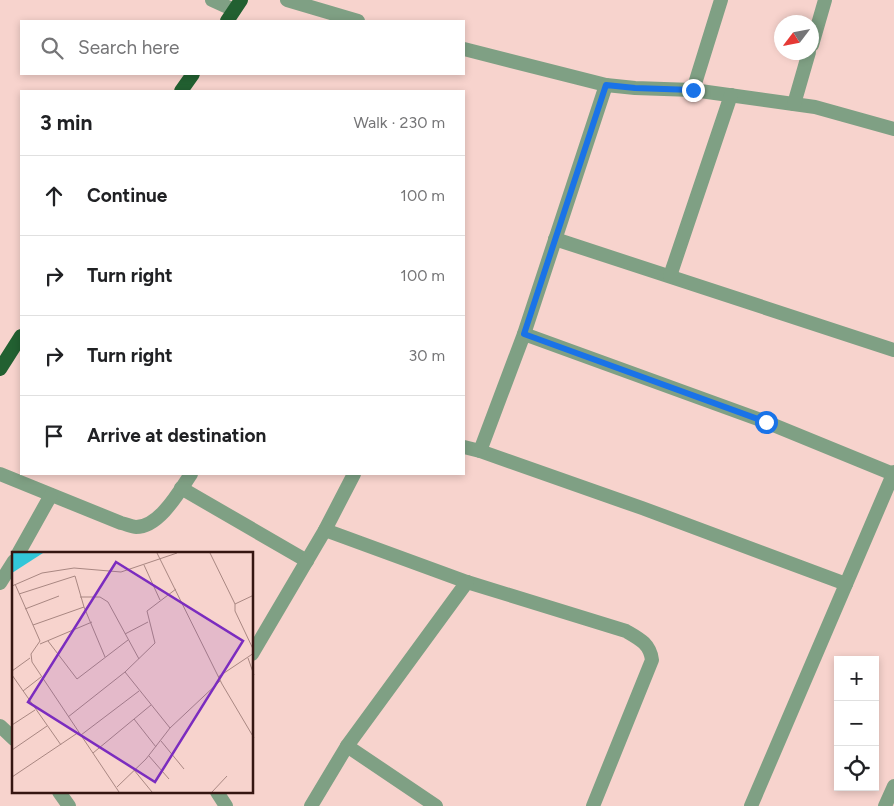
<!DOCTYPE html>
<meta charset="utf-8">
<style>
body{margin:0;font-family:Figtree,sans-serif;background:#f6f6f6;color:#202124}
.controls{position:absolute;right:15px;bottom:15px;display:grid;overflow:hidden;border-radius:0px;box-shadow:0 2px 8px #0003}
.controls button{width:45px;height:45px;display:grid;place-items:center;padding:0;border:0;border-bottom:1px solid #e0e0e0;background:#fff;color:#202124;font:25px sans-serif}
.compass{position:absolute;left:774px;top:15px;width:45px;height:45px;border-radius:50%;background:#fff;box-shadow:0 2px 8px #0003;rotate:238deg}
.stop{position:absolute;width:15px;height:15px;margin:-11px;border:4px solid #1a73e8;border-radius:50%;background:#fff}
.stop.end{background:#1a73e8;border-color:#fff;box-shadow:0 1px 5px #0008}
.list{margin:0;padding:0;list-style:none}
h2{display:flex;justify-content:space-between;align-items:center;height:65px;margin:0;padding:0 20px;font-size:21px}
h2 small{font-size:16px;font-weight:400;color:#757577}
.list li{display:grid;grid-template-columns:32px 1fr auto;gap:15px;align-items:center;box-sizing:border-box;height:80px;padding:0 20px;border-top:1px solid #e0e0e0}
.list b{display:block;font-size:19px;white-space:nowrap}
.list em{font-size:16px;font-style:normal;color:#757577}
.icon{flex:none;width:28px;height:28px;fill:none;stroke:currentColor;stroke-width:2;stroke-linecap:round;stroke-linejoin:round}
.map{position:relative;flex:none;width:894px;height:806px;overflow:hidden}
.search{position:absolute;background:#fff;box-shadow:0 2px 8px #0003;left:20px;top:20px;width:445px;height:55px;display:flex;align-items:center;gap:12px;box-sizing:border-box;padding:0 18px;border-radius:0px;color:#757577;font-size:19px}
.panel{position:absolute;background:#fff;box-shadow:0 2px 8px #0003;left:20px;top:90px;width:445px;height:385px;border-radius:0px}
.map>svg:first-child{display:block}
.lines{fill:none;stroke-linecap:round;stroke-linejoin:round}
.minor{stroke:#7fa084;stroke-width:14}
.trunk{stroke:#226031;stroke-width:14}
.route{stroke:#1a73e8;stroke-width:6}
.inset-road{fill:none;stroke:#a98782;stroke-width:1}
.view{fill:#7b2cbf;fill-opacity:0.15;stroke:#7b2cbf;stroke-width:2.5}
.inset-edge{fill:none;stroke:#351511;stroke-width:2.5}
</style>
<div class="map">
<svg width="894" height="806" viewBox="0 0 894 806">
<rect width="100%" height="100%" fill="#f7d3cd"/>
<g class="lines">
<g class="minor">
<polyline points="212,0 234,10"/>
<polyline points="287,0 358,21"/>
<polyline points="812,45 825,0"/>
<polyline points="464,49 606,85 635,88 693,90 815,107 894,129"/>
<polyline points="693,90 721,0"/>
<polyline points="794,104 809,52"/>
<polyline points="555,239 894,350"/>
<polyline points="670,276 731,95"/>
<polyline points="524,334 766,422 893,474"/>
<polyline points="464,447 480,451 642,508 846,584"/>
<polyline points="480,451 524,334 606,85"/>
<path d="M0 474 121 523C126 524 132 527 136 527 160 527 180 490 191 474"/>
<polyline points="181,488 307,561"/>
<path d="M325 530 467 582 626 631C640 639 650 644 652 660L593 806"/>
<polyline points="18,554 51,495"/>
<polyline points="0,583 14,561"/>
<polyline points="252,654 325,530 354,474"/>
<polyline points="0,726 14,739"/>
<polyline points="347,746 436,806"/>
<polyline points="59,792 69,806"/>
<polyline points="217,792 226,806"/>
<polyline points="311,806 347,746 467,582"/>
<polyline points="751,806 894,472"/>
<polyline points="885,806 894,786"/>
</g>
<g class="trunk">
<polyline points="227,21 241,0"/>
<polyline points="181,91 193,74"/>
<polyline points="0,369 21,336"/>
</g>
</g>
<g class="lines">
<polyline class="route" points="693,90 635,88 606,85 524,334 766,422"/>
</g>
<g transform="translate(12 552)">
<rect width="241" height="241" fill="#f7d3cd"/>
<path d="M0 1H31L0 21Z" fill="#32c6d9"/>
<path class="inset-road" d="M145 1 210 132 242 186M198 1 223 52M132 13 148 48M3 32 28 89 19 102 20 110 107 240M0 34 30 21 62 16 109 20 165 1M7 42 63 24 72 55 93 105M242 43 223 52V59L242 99M68 45H88L96 50 127 107M13 57 47 44M21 73 72 55M113 82 136 70M36 89 65 127 116 88M28 92 80 70M236 106 242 123M0 119 18 106M113 120 158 176M0 123 49 193M206 125 242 101M11 139 29 125M56 165 113 120 143 91 135 59 164 37M122 167 144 195M0 173 23 158M69 183 127 139M149 189 172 217M0 198 35 174M81 201 139 153M137 204 157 227M122 218 140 240M0 225 67 180M105 235 134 207 158 176 208 129M200 240 215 224"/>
<path class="view" d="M104 10 231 89 143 230 16 150Z"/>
<rect width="241" height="241" class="inset-edge"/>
</g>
</svg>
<div class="controls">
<button>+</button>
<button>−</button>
<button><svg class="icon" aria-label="locate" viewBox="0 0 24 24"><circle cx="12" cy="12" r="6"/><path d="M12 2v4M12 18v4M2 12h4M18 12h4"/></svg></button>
</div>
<svg class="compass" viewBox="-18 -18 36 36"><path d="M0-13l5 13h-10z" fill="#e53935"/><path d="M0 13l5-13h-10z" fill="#757577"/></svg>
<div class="stop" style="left:766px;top:422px"></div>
<div class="stop end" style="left:693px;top:90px"></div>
<div class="search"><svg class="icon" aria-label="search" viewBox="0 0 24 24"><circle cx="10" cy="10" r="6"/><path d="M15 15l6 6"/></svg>Search here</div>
<section class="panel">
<h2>3 min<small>Walk · 230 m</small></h2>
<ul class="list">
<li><svg class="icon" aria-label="ahead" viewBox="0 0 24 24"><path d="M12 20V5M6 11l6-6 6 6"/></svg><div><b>Continue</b></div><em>100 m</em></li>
<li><svg class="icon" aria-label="right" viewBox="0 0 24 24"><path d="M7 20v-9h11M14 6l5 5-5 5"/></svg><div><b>Turn right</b></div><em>100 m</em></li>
<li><svg class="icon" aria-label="right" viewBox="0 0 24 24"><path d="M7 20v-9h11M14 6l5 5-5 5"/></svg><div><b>Turn right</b></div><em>30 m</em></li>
<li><svg class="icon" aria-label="arrive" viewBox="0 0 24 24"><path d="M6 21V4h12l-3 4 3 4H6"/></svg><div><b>Arrive at destination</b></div></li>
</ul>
</section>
</div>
